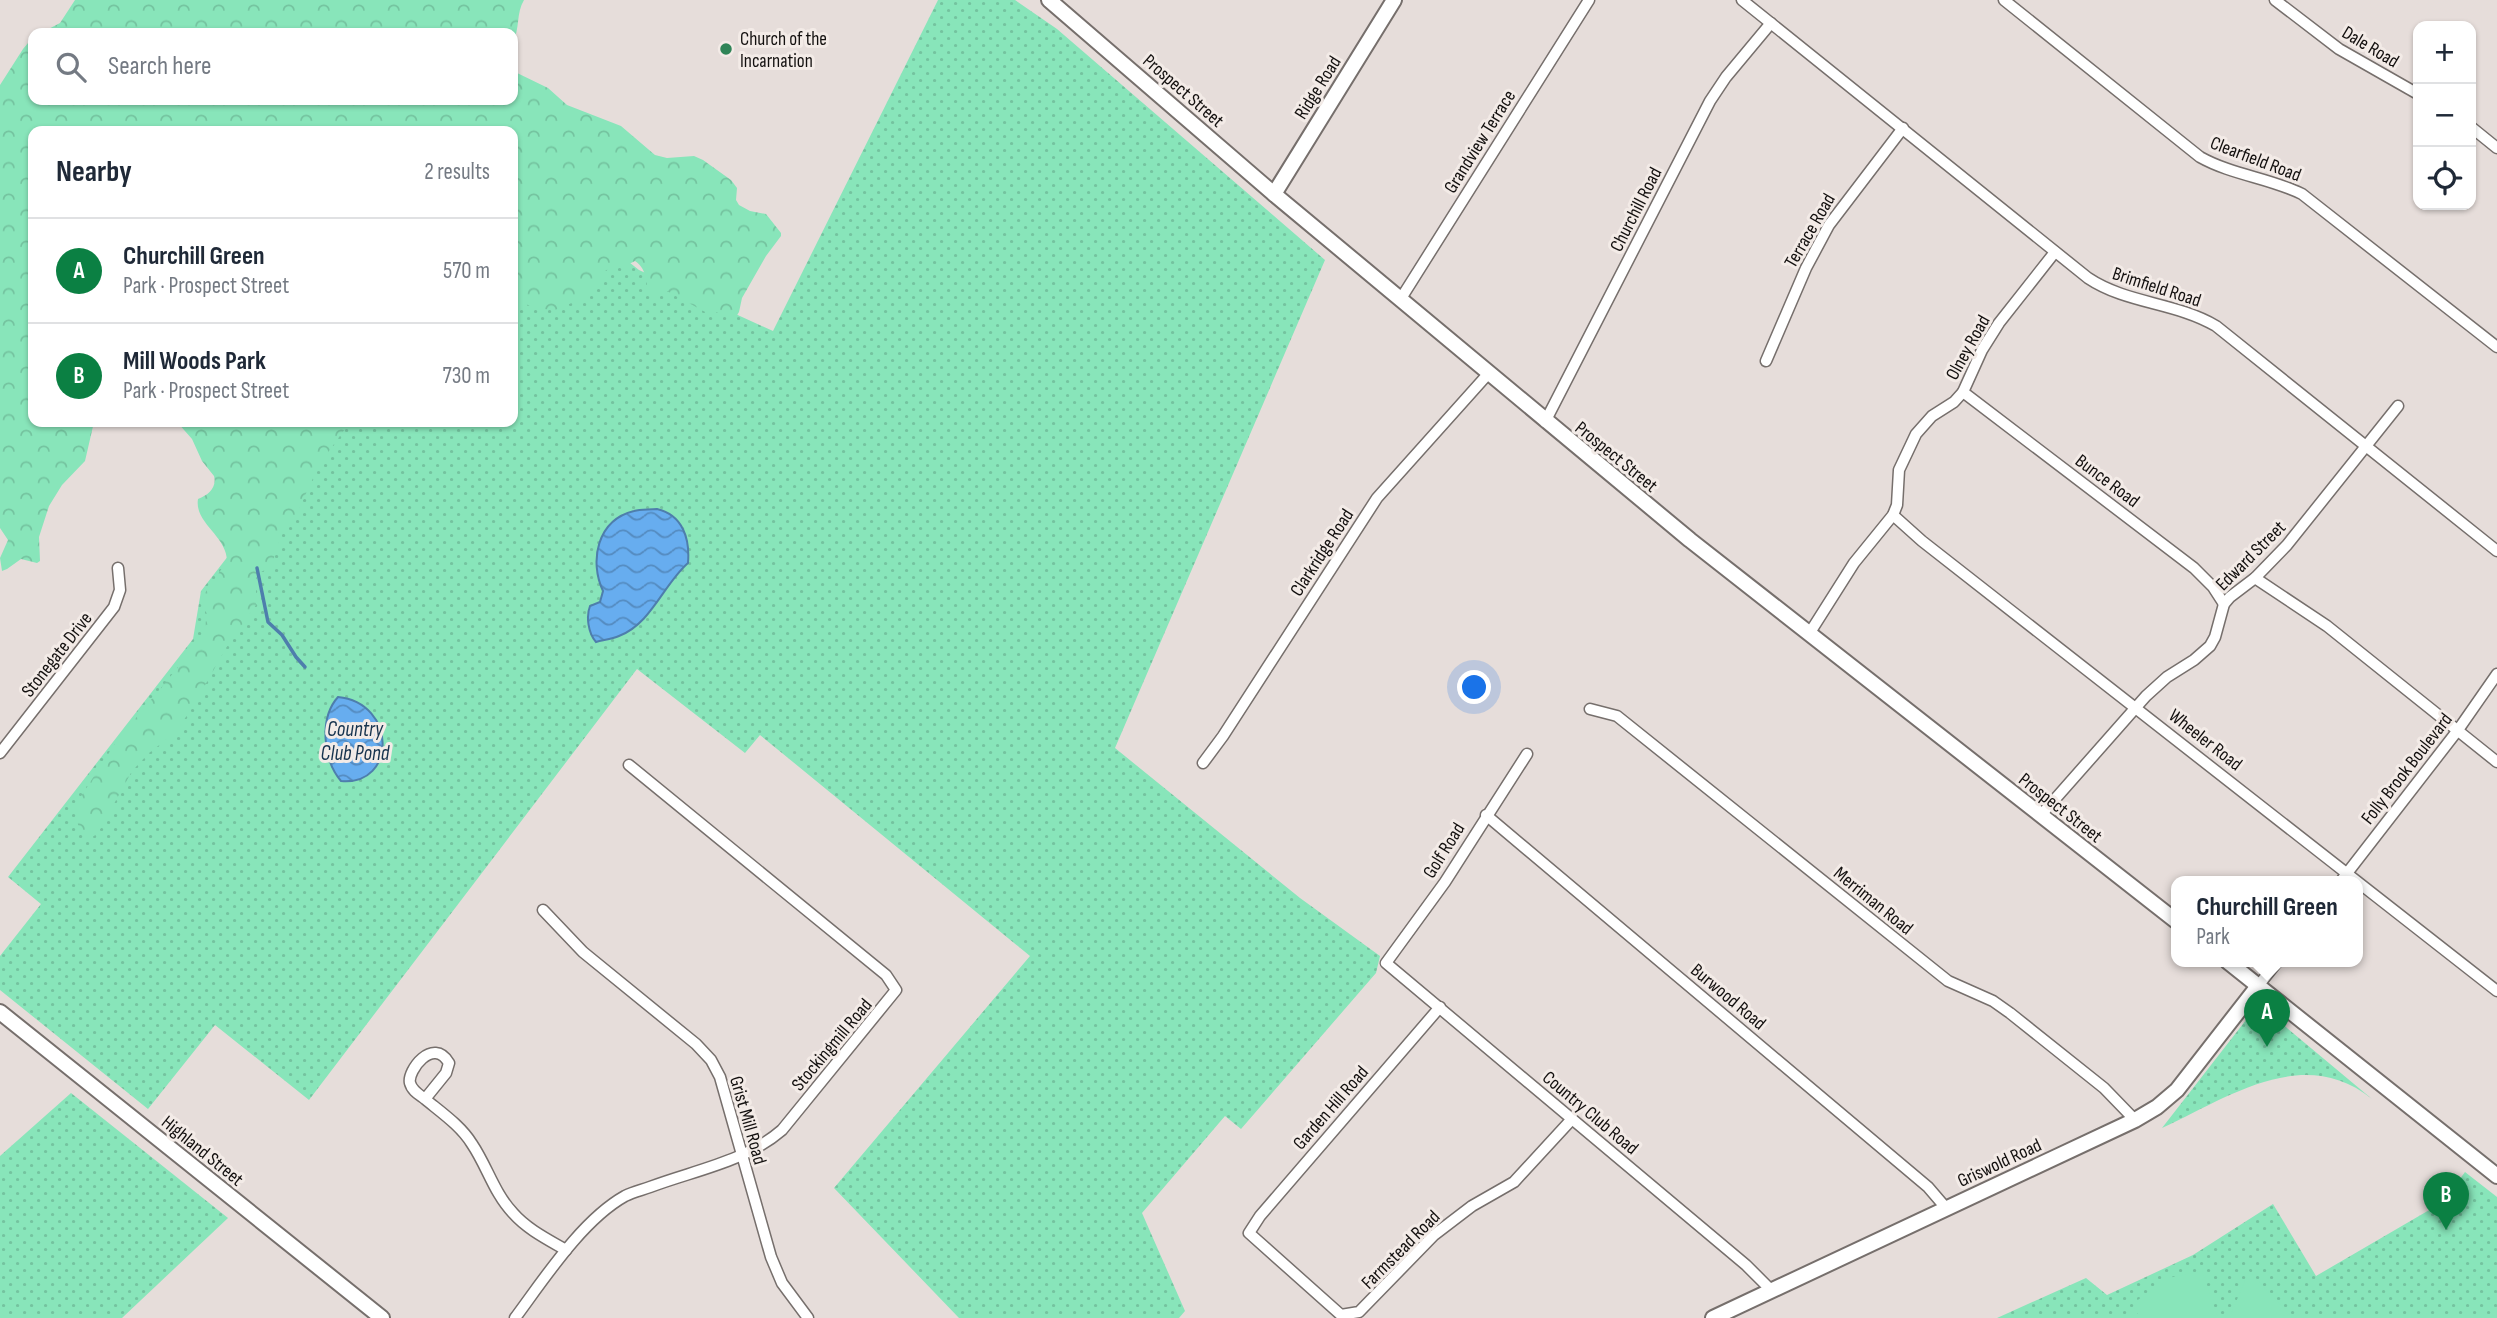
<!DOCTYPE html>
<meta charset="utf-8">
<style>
body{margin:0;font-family:"Sofia Sans Condensed",sans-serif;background:#f6f6f7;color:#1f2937}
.controls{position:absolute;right:21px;top:21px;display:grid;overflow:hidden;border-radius:14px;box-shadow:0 2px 5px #0004}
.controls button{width:63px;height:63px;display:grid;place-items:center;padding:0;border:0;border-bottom:2px solid #e0e1e3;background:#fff;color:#1f2937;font:35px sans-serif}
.you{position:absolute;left:1475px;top:688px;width:24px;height:24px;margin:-18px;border:5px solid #fff;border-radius:50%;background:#1a73e8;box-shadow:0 0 0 10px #1a73e833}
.badge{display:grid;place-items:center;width:46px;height:46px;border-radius:50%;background:#0b8043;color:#fff;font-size:23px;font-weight:700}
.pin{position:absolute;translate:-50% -58px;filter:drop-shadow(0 2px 4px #0008)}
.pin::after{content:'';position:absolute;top:37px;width:24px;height:21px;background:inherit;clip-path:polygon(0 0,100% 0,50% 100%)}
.popup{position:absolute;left:2171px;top:876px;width:192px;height:91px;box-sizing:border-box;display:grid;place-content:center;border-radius:14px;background:#fff;filter:drop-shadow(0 2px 5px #0005);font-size:23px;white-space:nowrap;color:#747a83}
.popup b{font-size:26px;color:#1f2937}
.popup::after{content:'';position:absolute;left:50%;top:100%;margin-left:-14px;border:14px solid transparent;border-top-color:#fff}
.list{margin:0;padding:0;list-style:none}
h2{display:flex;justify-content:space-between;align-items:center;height:91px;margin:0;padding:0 28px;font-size:30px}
h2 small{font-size:23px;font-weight:400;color:#747a83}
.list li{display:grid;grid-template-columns:46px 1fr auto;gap:21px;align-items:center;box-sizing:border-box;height:105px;padding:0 28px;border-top:2px solid #e0e1e3}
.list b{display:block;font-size:26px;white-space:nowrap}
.list p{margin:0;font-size:23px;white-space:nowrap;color:#747a83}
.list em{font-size:23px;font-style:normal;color:#747a83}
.icon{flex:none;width:38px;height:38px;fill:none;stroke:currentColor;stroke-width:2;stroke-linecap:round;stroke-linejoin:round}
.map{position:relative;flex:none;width:2497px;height:1318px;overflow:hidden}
.search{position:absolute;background:#fff;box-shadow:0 2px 5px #0004;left:28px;top:28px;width:490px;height:77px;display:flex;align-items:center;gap:18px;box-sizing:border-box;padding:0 24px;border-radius:14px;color:#747a83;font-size:26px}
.panel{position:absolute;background:#fff;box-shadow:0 2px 5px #0004;left:28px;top:126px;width:490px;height:301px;border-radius:14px}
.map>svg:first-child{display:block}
.grass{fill:url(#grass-dots)}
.forest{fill:url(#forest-crowns)}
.pitch{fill:#88e5ba}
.water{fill:url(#water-waves);stroke:#4e7eac;stroke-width:2}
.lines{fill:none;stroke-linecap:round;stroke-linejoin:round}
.stream{stroke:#4e7eac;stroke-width:3.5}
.street-casing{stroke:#766f6c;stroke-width:13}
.secondary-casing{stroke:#766f6c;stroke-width:18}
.street{stroke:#fff;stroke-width:10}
.secondary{stroke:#fff;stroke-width:14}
.poi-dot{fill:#2f8457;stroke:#f3ebe7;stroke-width:2.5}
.labels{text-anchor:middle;stroke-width:6;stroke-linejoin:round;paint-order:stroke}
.poi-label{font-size:19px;fill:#13100f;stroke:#f3ebe7;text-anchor:start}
.street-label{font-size:19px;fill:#13100f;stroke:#f3ebe7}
.water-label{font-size:21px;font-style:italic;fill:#16334e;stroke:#f3ebe7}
</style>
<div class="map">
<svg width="2497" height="1318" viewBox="0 0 2497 1318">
<defs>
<pattern id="grass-dots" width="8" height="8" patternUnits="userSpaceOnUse" patternTransform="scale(1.75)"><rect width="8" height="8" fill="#88e5ba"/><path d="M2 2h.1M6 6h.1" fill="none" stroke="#74c39f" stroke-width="1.8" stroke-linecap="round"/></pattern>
<pattern id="forest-crowns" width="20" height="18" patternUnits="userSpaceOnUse" patternTransform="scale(1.75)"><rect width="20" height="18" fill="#88e5ba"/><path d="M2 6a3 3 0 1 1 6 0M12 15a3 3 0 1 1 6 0" fill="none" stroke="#74c39f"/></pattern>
<pattern id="water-waves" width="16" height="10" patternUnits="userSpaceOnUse" patternTransform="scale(1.75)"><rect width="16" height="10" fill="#67adef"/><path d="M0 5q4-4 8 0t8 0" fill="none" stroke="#548bc0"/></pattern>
</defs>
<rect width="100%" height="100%" fill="#e6ddda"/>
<g class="grass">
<polygon points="938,0 1015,0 1057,29 1325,260 1115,748 1300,898 1380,956 1376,973 1241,1129 1225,1116 1142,1213 1185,1311 1179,1318 959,1318 834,1188 1030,956 760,735 745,753 637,669 309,1100 215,1025 148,1109 0,990 0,956 41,904 8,877 193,639 201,591 332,422 513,422 513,170 639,270 773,331"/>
<path d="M2259 1011 2269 1013 2372 1099C2303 1044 2229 1097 2162 1128L2246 1020Z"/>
<polygon points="71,1093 228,1218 122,1318 0,1318 0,1156"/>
<polygon points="2465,1172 2497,1197 2497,1318 1997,1318 2086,1278 2107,1295 2193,1255 2273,1204 2316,1276 2443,1202"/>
</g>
<g class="forest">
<path d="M75 0H524C516 13 520 29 513 42V33H41L60 23Z"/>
<path d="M33 37V100H513V71L548 88 567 105 621 126 655 155 667 158 694 156 703 160 731 180 737 188 736 200 739 205 750 211 766 214 781 233V236L766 256 742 298 739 312 736 317 729 318 716 312 707 313 667 291 664 292 657 299H652C644 285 649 270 635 261L623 267 610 268 605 271 595 293 555 310 533 308 521 301 513 292V131H33V422H94L85 461 62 485 49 506 39 537 40 561 37 563 21 559 7 569 2 571 0 558 8 540 0 528V85L23 49Z"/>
<path d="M177 422H353L347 426 319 465 294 520 281 535 271 567 261 572 256 578V605L226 648 195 703 176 732 149 753 132 771 98 833 87 841C77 832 75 814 78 801L116 742 199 642 204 632 207 615 203 602 205 593 227 561C227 536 194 523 198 499 209 495 217 487 214 476L202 461 192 439Z"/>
</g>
<g class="pitch">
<polygon points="2202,1271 2218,1318 2142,1318 2134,1310 2135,1302 2168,1278"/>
<polygon points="2249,1271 2293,1318 2233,1318 2231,1314"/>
</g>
<g class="water">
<path d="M657 509C683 515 690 539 688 563 663 585 651 624 619 636 612 639 603 640 596 642 588 633 586 616 590 606L600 602 603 591C589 561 597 520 634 511 641 509 649 510 657 509Z"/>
<path d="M338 697C397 703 397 786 341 781 323 760 319 718 338 697Z"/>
</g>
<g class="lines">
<polyline class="stream" points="257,568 268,622 282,635 296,657 305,667"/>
<defs>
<g id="street">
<path d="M1742 0 2088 278C2127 304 2175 302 2216 326L2497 551"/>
<path d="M2004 0 2200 157C2232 175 2270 178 2302 194L2497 347"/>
<polyline points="2275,0 2339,49 2418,94"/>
<polyline points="2471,127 2497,148"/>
<polyline points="1400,300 1589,0"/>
<polyline points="1766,361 1806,268 1829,225 1903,128"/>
<polyline points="1963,392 2194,568 2213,587 2224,604"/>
<polyline points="1545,422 1710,101 1726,77 1771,23"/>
<polyline points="1893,515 1922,541 2497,991"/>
<polyline points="2255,578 2327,626 2497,762"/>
<polyline points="1809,634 1854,563 1893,515 1897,505 1899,470 1916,434 1932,416 1954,402 1963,392 1982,350 1999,323 2055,252"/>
<polyline points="1590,709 1617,716 1948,981 1993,1001 2010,1013 2104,1088 2135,1120"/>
<polyline points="0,753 114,607 120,590 118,568"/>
<polyline points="1527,754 1445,882 1386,963 1746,1265 1771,1290"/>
<polyline points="1203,763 1223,736 1377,498 1488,374"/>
<polyline points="1486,815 1928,1187 1946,1208"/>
<polyline points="2041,815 2146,696 2167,677 2194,660 2210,646 2215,637 2224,604 2230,597 2255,578 2287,545 2398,406"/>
<polyline points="2341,881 2458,730 2497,674"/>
<polyline points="543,910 583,952 696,1044 711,1060 720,1077 771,1257 782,1283 808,1318"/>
<polyline points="2258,986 2278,961"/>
<polyline points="1440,1007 1260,1216 1249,1233 1341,1315 1359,1312 1434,1235 1472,1206 1514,1182 1572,1119"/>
<path d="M425 1099C420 1095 412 1091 410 1083 407 1071 433 1036 449 1063L446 1073 425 1099C442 1113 461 1126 472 1144 487 1166 494 1193 513 1213 527 1229 547 1239 566 1250"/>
<path d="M515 1318C544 1279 582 1220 625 1196 633 1192 642 1190 650 1187 695 1170 745 1162 782 1130L896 990 886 975 629 765"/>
</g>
<g id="secondary">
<polyline points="1049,0 1274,194 1690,540 2176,921"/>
<polyline points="1274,194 1394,0"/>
<polyline points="2227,961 2497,1176"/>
<polyline points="0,1012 382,1318"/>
<polyline points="1713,1318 2135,1120 2157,1107 2177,1090 2258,986"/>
</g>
</defs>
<use href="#street" class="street-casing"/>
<use href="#secondary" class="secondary-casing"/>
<use href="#street" class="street"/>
<use href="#secondary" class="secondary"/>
</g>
<circle class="poi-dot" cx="726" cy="49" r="7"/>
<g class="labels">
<g class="poi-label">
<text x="740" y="45">Church of the<tspan x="740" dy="22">Incarnation</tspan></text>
</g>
<g class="street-label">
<text transform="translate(2371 46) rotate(31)" y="7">Dale Road</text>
<text transform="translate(1317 87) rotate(-58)" y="7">Ridge Road</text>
<text transform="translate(1184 90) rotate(41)" y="7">Prospect Street</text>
<text transform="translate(1479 141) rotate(-58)" y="7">Grandview Terrace</text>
<text transform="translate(2256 158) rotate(21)" y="7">Clearfield Road</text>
<text transform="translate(1635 209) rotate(-63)" y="7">Churchill Road</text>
<text transform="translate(1809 230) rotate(-60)" y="7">Terrace Road</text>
<text transform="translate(2157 286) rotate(18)" y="7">Brimfield Road</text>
<text transform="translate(1967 347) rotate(-61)" y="7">Olney Road</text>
<text transform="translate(1617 456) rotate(39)" y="7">Prospect Street</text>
<text transform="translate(2108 480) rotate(37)" y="7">Bunce Road</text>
<text transform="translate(1321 552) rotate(-57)" y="7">Clarkridge Road</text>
<text transform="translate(2250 555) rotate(-45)" y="7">Edward Street</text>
<text transform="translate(56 654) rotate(-52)" y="7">Stonegate Drive</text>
<text transform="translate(2206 739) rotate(38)" y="7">Wheeler Road</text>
<text transform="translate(2406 768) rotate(-52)" y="7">Folly Brook Boulevard</text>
<text transform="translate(2061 807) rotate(38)" y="7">Prospect Street</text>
<text transform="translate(1443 850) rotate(-58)" y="7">Golf Road</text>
<text transform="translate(1874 900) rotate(39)" y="7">Merriman Road</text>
<text transform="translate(1729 996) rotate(40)" y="7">Burwood Road</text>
<text transform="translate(831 1044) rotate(-50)" y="7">Stockingmill Road</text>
<text transform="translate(1330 1107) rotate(-49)" y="7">Garden Hill Road</text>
<text transform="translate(1591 1112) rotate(40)" y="7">Country Club Road</text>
<text transform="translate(749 1120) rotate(74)" y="7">Grist Mill Road</text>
<text transform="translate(203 1150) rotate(39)" y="7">Highland Street</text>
<text transform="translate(1999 1162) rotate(-25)" y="7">Griswold Road</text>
<text transform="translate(1400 1249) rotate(-45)" y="7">Farmstead Road</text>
</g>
<g class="water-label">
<text x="355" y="736">Country<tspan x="355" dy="24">Club Pond</tspan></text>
</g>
</g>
</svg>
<div class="controls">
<button>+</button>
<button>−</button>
<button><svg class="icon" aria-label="locate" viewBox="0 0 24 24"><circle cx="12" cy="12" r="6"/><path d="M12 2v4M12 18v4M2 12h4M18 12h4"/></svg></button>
</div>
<div class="you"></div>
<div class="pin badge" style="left:2267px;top:1047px">A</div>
<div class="popup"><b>Churchill Green</b>Park</div>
<div class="pin badge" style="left:2446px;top:1230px">B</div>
<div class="search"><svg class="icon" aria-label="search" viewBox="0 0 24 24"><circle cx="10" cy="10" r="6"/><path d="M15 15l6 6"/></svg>Search here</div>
<section class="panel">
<h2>Nearby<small>2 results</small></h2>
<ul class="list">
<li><span class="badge">A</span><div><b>Churchill Green</b><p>Park · Prospect Street</p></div><em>570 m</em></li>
<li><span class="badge">B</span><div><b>Mill Woods Park</b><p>Park · Prospect Street</p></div><em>730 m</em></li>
</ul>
</section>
</div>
